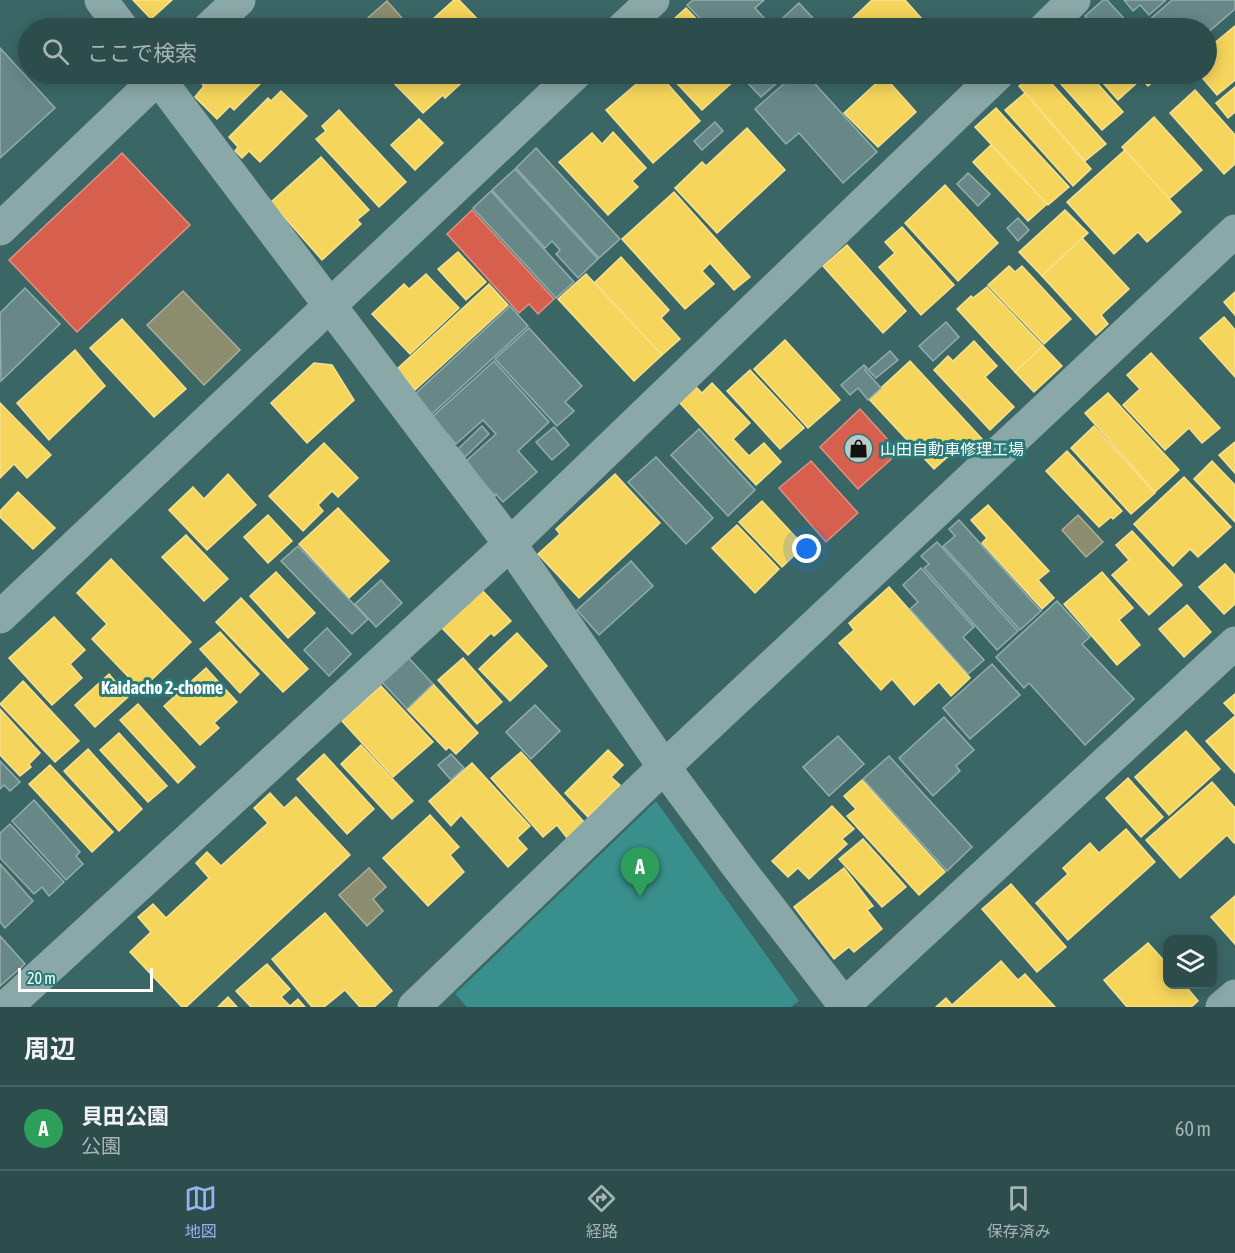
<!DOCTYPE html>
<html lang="ja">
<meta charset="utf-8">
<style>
body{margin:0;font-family:"Asap Condensed","Noto Sans JP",sans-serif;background:#385756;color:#f1f3f6}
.controls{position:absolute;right:18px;bottom:18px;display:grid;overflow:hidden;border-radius:12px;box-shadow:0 3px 15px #0003}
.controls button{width:54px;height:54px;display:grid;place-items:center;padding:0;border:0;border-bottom:2px solid #486464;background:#2c4d4c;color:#f1f3f6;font:30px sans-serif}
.scale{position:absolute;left:18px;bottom:15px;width:135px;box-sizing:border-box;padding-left:6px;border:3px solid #fff;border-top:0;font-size:16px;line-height:21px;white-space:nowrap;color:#fff;-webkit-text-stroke:4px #277a78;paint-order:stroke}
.you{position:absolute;left:807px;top:549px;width:21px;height:21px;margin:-15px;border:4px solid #fff;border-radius:50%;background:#1a73e8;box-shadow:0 0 0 9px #1a73e833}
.badge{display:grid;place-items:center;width:39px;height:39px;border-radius:50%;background:#95b2f1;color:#fff;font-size:20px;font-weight:700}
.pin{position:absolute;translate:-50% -50px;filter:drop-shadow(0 2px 3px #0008)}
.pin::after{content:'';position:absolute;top:32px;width:21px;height:18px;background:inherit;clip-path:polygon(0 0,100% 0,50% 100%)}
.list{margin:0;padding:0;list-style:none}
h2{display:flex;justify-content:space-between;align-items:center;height:78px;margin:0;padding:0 24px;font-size:26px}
h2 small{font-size:20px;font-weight:400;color:#a6b4b5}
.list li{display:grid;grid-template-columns:39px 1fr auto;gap:18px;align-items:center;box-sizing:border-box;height:84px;padding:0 24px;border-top:2px solid #486464}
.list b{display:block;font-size:22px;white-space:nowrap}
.list p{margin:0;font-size:20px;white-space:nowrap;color:#a6b4b5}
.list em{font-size:20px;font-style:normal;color:#a6b4b5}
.icon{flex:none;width:33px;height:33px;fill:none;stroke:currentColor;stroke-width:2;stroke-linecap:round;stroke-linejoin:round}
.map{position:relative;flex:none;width:1235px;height:1007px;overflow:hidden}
.search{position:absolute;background:#2c4d4c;box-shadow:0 3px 15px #0003;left:18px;right:18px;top:18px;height:66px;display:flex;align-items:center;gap:15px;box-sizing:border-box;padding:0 21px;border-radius:33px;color:#a6b4b5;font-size:22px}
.sheet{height:162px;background:#2c4d4c}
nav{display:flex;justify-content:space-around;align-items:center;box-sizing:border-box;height:84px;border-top:2px solid #486464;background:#2c4d4c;font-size:16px;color:#a6b4b5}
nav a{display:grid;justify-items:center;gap:3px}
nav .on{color:#95b2f1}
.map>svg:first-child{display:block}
.green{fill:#388f8b}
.homes{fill:#f6d55c;stroke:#f9e28d;stroke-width:1.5}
.shops{fill:#d6604d;stroke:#e29082;stroke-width:1.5}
.industry{fill:#8c8c6e;stroke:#aeae9a;stroke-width:1.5}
.building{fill:#688888;stroke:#92adac;stroke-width:1.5}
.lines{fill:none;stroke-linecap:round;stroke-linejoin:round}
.minor{stroke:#8aa8a7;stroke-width:33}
.labels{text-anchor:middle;stroke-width:6;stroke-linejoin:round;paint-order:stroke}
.poi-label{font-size:16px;fill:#fff;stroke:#277a78;text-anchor:start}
.neighbourhood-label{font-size:18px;font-weight:bold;fill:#fff;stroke:#277a78}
</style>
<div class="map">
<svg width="1235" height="1007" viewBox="0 0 1235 1007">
<rect width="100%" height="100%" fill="#3a6766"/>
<polygon class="green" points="656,801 799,1001 791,1007 467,1007 455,994"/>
<g class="homes">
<polygon points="133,0 172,0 151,19"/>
<polygon points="454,0 459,0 486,28 423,28"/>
<polygon points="872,0 905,0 930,28 863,28 853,18"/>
<polygon points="686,8 705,28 664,28"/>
<polygon points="1235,26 1235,80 1217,95 1199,74 1206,74 1206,50"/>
<polygon points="207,74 263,74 267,77 234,110 230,106 217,119 195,97 204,86 200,82"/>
<polygon points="385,74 484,74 474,83 469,76 445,98 443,95 423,113"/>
<polygon points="648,74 659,74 700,121 653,163 606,110"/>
<polygon points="668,74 734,74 738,77 702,110"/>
<polygon points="1033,74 1043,74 1106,144 1085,161 1019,86"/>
<polygon points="1052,74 1089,74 1123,112 1102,130"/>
<polygon points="1095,74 1132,74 1139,81 1118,100"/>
<polygon points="1137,74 1162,74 1148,86"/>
<polygon points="884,76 916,112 878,147 844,113"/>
<polygon points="1235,87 1235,112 1228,118 1216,103"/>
<polygon points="1195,90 1235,135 1235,164 1224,174 1170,113"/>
<polygon points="281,91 307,116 260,162 249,151 242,158 235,151 238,147 229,137 268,98 271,101"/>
<polygon points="1025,93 1091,169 1073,186 1005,110"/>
<polygon points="996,108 1069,187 1048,205 975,127"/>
<polygon points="339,110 406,182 379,207 316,139 326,131 322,126"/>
<polygon points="1154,117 1202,170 1169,199 1122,147"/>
<polygon points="419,119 443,143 415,170 391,145"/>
<polygon points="747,128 785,170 717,233 675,188 702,162 706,166"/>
<polygon points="613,132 646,168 632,181 638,187 608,215 559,162 592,133 602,144"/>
<polygon points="991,145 1047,204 1028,221 973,162"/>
<polygon points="1125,150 1181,212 1147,242 1138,232 1114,254 1067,202"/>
<polygon points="321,157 369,210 357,220 361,224 322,260 271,202"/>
<polygon points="945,185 998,243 958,281 905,223"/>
<polygon points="674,192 750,277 734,290 710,263 702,271 714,284 685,309 622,239"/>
<polygon points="1065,210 1088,233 1042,276 1019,252"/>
<polygon points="902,227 954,285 921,315 879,267 895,253 885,242"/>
<polygon points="1082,238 1129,289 1101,315 1108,324 1096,335 1042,276"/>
<polygon points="847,245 906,311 883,333 823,266"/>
<polygon points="458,252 486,282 466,300 438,269"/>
<polygon points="621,257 669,310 661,318 680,339 662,355 594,283"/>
<polygon points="1009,266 1015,272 1022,266 1071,319 1044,344 988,285"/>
<polygon points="426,274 459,308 410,354 372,314 404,284 409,289"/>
<polygon points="586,274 662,355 634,381 558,299"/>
<polygon points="489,284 508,305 415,390 397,369"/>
<polygon points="987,287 1043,346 1015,372 957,309 971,296 973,298"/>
<polygon points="1235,292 1235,315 1224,302"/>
<polygon points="1224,317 1235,330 1235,377 1200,338"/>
<polygon points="122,319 186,389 154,417 90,348"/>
<polygon points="785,340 840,400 808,428 754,369"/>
<polygon points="974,341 997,366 985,377 1014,407 990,430 934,370 948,356 953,361"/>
<polygon points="1043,346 1062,366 1034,392 1015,372"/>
<polygon points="75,350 105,386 49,440 17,403"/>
<polygon points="1151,353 1220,428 1202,443 1189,428 1165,450 1123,405 1140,389 1127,375"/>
<polygon points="910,361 982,439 969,450 962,444 934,469 869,399"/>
<polygon points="314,363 332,365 354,400 307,443 271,403"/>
<polygon points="750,370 804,428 780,449 727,391"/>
<polygon points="712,383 750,423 733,439 749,456 764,443 781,462 756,485 679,402 696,387 702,393"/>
<polygon points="1108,393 1179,470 1155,492 1085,413"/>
<polygon points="0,403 51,455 27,478 14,464 0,478"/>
<polygon points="1094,426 1155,493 1131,514 1071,448"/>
<polygon points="1235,442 1235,473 1219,455"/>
<polygon points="324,443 358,478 338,497 332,491 318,505 323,511 303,531 269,496"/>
<polygon points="1067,451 1122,511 1113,519 1111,517 1099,527 1046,471"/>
<polygon points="1212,461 1235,485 1235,522 1194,479"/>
<polygon points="228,474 256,505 207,550 169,510 193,487 204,499"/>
<polygon points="615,474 660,523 579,598 538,554 560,534 556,529"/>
<polygon points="1184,477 1231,527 1198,557 1190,549 1173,566 1134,524"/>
<polygon points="18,492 55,528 33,549 0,517 0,511"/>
<polygon points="762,501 804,546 782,567 739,522"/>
<polygon points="988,505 1049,571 1038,580 1054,598 1042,609 982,543 987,538 971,520"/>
<polygon points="338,508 389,561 349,598 299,544"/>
<polygon points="268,515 292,541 268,563 244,537"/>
<polygon points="737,525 779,569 755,593 712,548"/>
<polygon points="1132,531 1182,585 1149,615 1112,575 1129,560 1116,545"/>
<polygon points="186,535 228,579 204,601 162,557"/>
<polygon points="111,559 191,642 141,690 92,639 107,624 77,593"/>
<polygon points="1225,564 1235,575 1235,604 1224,614 1199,587"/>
<polygon points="276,572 315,613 288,638 250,596"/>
<polygon points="1102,572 1133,608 1119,620 1140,645 1117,665 1064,604"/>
<polygon points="889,587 970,678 951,696 939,682 914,705 892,679 881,690 839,643 854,630 849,623"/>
<polygon points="481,589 511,621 494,636 491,633 468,655 441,627"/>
<polygon points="241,598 308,669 283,692 216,622"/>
<polygon points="1187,605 1211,632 1184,657 1159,629"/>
<polygon points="54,617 85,650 70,664 82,678 52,705 9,658"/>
<polygon points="220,632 259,674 240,693 200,649"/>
<polygon points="517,633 547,666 510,701 479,669"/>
<polygon points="463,658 502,702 477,724 438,680"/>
<polygon points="206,668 237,702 214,723 219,728 200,745 164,706"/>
<polygon points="109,674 128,697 95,727 75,705"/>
<polygon points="23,681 79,741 55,762 0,704"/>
<polygon points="433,684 478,733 456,754 449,747 446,750 407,709"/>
<polygon points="381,686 433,742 393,777 342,721"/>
<polygon points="1235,694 1235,715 1224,703"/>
<polygon points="138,704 195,767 178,783 120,720"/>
<polygon points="0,709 40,753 29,764 31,767 20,776 0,755"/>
<polygon points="1235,716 1235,773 1206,741"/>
<polygon points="1186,731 1220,769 1169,815 1135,777"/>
<polygon points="119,733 167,786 148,802 100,750"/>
<polygon points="361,745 413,801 392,819 341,764"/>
<polygon points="88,749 142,809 119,831 64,771"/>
<polygon points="608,750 623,765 611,777 620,785 588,817 565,793"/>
<polygon points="521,752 584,822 567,838 557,825 543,837 491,778"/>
<polygon points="324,754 374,809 347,834 297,779"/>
<polygon points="472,763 530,826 517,838 527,849 508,867 461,815 451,826 429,801"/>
<polygon points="50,765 113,832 92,852 29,784"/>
<polygon points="1128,778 1163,817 1141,837 1106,798"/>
<polygon points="862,780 945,872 919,895 847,816 856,809 844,796"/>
<polygon points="1212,782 1235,808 1235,841 1234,843 1227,835 1180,878 1146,840"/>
<polygon points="270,793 284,808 296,797 350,855 186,1007 182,1007 130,952 151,932 138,917 153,904 166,918 209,878 196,863 207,852 221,866 268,823 254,808"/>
<polygon points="832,806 854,829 842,839 847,844 809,879 798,868 788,877 772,861"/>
<polygon points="430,815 459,847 450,855 464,872 428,906 383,858"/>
<polygon points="1126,829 1155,862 1068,940 1036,903 1068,874 1063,868 1090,843 1099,853"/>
<polygon points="863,839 906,887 882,907 839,859"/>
<polygon points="844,868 873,906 867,910 882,929 854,952 849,947 834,959 794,907"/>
<polygon points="1011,884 1066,947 1037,972 982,909"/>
<polygon points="1235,896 1235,944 1211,917"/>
<polygon points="325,913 392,991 374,1007 360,1007 345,990 324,1007 312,1007 272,959"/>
<polygon points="1148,943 1168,965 1168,984 1184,984 1198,1001 1191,1007 1127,1007 1104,980"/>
<polygon points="1001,961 1018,980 1025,974 1055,1007 936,1007 946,998 952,1005"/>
<polygon points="267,964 290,989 281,997 290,1006 298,999 305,1007 251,1007 236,991"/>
<polygon points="228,997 237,1007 218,1007"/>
</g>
<g class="shops">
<polygon points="122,153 190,225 77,332 9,260"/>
<polygon points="472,210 554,299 538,314 529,304 519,313 447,234"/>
<polygon points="860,409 899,452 858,489 820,447"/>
<polygon points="811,461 858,513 826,542 779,488"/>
</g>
<g class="industry">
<polygon points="387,1 409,26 406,28 366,28 362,23"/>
<polygon points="183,291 240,350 204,385 147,325"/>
<polygon points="1078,515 1103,542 1086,557 1062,530"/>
<polygon points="369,868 386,887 373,899 383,911 367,926 339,895"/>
</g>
<g class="building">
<polygon points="693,0 764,0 755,8 765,19 756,28 709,28 687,5"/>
<polygon points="1103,0 1107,0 1131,26 1128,28 1096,28 1085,16"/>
<polygon points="1124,0 1166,0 1149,15 1140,5 1133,11"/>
<polygon points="1172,0 1235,0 1235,9 1206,34 1206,28 1155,28 1148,21"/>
<polygon points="799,3 822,28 772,28"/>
<polygon points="0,48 55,108 0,158"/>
<polygon points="739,74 787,74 761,97"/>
<polygon points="795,74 806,74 877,152 843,183 799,133 786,144 755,109"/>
<polygon points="715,122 723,131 702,150 694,141"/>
<polygon points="536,148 620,239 599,258 516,168"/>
<polygon points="515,169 598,259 578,278 556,254 560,250 552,241 545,248 492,190"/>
<polygon points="968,173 990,194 978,206 957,184"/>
<polygon points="491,191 574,282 556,298 473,208"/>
<polygon points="1018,218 1029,230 1018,241 1007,228"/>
<polygon points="25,288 60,324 1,381 0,313"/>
<polygon points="510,306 528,326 432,414 414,395"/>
<polygon points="946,322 959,337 933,361 919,346"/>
<polygon points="529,328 582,386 565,402 574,411 557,426 495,359"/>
<polygon points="890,351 898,360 876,378 868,370"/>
<polygon points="494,361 549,422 518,451 537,472 503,502 496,494 495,496 465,462 496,434 483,420 456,444 432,417"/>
<polygon points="864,365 867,368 865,370 881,388 868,400 858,388 850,395 841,385"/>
<polygon points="482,426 489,434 465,457 458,449"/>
<polygon points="554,427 569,445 552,460 536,442"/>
<polygon points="699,429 755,490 728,516 671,455"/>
<polygon points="656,457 713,518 686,544 628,482"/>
<polygon points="959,520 1041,611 1020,630 943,546 955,536 949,529"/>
<polygon points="937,542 1018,631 997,650 924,568 929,564 921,556"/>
<polygon points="298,546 368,619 352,634 281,561"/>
<polygon points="631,561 653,586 599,635 577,610"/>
<polygon points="921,568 974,627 963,637 984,660 968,674 910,609 918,602 903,585"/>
<polygon points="381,580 402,603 376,627 355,604"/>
<polygon points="1057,601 1090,637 1082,644 1134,699 1085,745 1029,683 1024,688 996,657"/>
<polygon points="327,628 351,654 329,676 304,650"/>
<polygon points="406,655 433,684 407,709 380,680"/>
<polygon points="992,664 1020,695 970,739 943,708"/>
<polygon points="535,705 560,731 531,759 506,732"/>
<polygon points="944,717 974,750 956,766 960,771 933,796 899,758"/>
<polygon points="838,736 864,764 829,796 803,767"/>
<polygon points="451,754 464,768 451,780 438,765"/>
<polygon points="889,756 972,847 947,871 863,779"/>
<polygon points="0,761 20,782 10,791 4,785 0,789"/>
<polygon points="34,800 80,852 76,856 83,864 66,880 12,821"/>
<polygon points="10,824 64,882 49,896 42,887 34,894 0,858 0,833"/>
<polygon points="0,864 33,901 5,928 0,922"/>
<polygon points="0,936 25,964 0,986"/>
</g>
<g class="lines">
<g class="minor">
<polyline points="101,0 122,28"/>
<polyline points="209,28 239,0"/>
<polyline points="623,28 653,0"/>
<polyline points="1045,28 1074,0"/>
<polyline points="155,74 510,544 664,767 738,867 846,1007"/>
<polyline points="0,229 162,74"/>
<polyline points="0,617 575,74"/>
<polyline points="6,1007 510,544 998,74"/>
<polyline points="414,1007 664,767 1235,231"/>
<polyline points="842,1007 1235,643"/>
<polyline points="1222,1007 1235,996"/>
</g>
</g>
<defs>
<symbol id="shop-disc" viewBox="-11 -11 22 22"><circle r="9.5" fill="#bacac9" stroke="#277a78"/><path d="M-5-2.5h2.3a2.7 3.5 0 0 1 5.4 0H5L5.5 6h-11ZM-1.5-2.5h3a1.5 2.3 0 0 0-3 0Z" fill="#111"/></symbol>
</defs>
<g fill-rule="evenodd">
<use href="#shop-disc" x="842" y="432" width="33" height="33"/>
</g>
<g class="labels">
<g class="poi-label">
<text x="880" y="455">山田自動車修理工場</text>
</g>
<g class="neighbourhood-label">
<text x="162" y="694">Kaidacho 2-chome</text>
</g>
</g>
</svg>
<div class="controls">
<button><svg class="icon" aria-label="layers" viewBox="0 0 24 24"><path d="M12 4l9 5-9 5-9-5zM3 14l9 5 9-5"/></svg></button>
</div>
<div class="scale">20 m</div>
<div class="you"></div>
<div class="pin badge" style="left:640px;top:897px;background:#2e9e5b">A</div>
<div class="search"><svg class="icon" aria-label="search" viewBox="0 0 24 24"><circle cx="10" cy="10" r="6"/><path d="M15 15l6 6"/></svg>ここで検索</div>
</div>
<section class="sheet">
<h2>周辺<small></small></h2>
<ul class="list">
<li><span class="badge" style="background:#2e9e5b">A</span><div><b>貝田公園</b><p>公園</p></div><em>60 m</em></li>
</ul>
</section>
<nav>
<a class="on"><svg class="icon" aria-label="map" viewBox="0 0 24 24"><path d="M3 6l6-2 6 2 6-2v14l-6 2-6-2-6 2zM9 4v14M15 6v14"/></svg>地図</a>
<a><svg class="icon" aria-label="directions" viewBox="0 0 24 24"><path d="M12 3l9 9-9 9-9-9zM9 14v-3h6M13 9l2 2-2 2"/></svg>経路</a>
<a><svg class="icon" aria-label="saved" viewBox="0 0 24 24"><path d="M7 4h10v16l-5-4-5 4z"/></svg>保存済み</a>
</nav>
